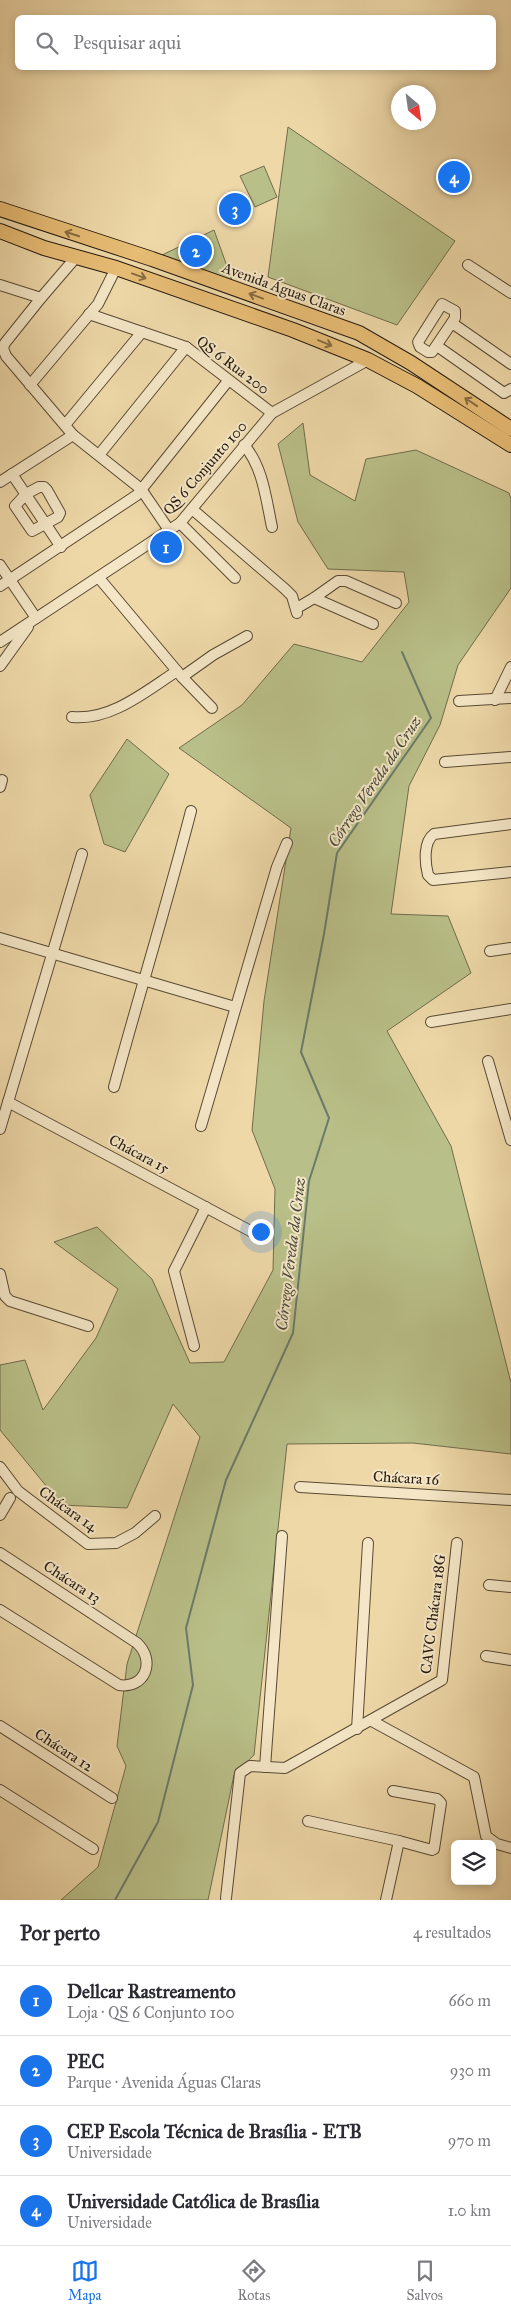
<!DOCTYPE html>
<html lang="pt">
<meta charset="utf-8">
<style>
body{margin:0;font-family:"IM FELL Great Primer",serif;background:#f7f7f7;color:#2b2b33}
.controls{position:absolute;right:15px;bottom:15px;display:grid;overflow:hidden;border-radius:8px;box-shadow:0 2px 8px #0003}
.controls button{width:45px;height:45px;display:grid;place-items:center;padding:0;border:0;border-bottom:1px solid #e1e1e2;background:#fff;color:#2b2b33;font:25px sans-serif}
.compass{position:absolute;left:391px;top:85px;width:45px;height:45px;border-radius:50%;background:#fff;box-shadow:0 2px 8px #0003;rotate:151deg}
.you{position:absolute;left:260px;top:1231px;width:18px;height:18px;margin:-12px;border:4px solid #fff;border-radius:50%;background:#1a73e8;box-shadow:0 0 0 8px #1a73e833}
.badge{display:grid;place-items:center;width:32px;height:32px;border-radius:50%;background:#1a73e8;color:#fff;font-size:16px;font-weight:700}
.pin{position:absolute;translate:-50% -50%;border:2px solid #fff;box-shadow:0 1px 5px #0006}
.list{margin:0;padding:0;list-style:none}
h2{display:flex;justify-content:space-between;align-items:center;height:65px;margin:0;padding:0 20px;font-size:21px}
h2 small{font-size:16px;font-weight:400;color:#7c7c81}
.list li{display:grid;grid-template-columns:32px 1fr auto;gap:15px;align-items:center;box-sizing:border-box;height:70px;padding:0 20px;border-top:1px solid #e1e1e2}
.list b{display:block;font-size:19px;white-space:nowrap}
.list p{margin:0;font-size:16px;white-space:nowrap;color:#7c7c81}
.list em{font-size:16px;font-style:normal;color:#7c7c81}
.icon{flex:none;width:28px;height:28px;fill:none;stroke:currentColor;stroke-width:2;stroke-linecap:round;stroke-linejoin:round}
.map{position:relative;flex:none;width:511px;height:1900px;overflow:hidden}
.search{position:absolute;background:#fff;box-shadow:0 2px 8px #0003;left:15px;right:15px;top:15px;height:55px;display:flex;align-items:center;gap:12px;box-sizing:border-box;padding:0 18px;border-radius:8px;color:#7c7c81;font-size:19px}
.sheet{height:345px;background:#fff}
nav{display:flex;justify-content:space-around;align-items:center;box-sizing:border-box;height:70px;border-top:1px solid #e1e1e2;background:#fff;font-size:14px;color:#7c7c81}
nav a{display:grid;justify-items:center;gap:2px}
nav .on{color:#1a73e8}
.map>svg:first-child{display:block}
.green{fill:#b9bf88;stroke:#706c4b}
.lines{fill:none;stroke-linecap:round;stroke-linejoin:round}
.stream{stroke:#6b7a6a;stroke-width:2}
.minor-casing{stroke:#584a34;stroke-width:12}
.major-casing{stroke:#261a0e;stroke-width:16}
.minor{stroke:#f4e6c6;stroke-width:10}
.major{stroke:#e7bc74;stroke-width:14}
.oneway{stroke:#866b41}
.labels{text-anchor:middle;stroke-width:4;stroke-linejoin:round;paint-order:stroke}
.street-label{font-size:15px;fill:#261a0e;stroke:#f4e6c6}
.water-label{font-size:16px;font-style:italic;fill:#484a3c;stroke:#f4e6c6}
</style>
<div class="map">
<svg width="511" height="1900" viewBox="0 0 511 1900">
<rect width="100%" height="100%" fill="#eed8a8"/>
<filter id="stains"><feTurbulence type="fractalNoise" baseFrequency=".004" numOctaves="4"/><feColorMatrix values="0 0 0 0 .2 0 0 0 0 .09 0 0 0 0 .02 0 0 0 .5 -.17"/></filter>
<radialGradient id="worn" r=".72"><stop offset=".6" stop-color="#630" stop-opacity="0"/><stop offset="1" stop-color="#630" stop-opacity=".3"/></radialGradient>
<g class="green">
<polygon points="288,127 455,241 397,325 268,277"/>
<polygon points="264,166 277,197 255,207 240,176"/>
<polygon points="214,230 233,283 158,257"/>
<polygon points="303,423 310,475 355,501 366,459 416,450 509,493 511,499 511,588 458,665 440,725 409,786 391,914 448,916 471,973 387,1031 451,1146 511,1383 511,1454 413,1443 287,1444 254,1755 234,1775 208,1900 61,1900 98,1867 126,1766 117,1746 127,1664 200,1437 173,1404 127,1508 62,1505 0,1430 0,1365 25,1360 43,1410 96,1338 118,1289 54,1242 97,1227 152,1279 190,1363 224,1362 273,1270 275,1189 252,1130 264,1001 291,828 179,748 242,705 294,644 362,662 409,602 404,572 328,569 298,522 278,444"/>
<polygon points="127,739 169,774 125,852 104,844 90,795"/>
</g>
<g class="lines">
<polyline class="stream" points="115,1900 158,1822 193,1685 186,1628 226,1480 293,1333 309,1181 329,1118 301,1052 324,934 337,853 431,718 402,652"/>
<defs>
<g id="minor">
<polyline points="468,265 511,293"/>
<polyline points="0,285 41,298 5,343 3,348 6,356 73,435 0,482"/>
<polyline points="41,298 77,256"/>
<polygon points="442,304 455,311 455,318 432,352 428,352 420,347 418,342"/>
<polyline points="89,314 186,347 272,413"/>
<polyline points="452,323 511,364"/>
<polyline points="437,346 504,393 511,389"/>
<polyline points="30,385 98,304 116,268"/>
<polyline points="65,425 142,332"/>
<polyline points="73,435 141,489 169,530"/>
<path d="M244 445C263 467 266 499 272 527"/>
<polyline points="99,455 186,347"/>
<polyline points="12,474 61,547"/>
<polygon points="39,487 44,487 47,490 60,513 58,517 32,531 15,506 26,494"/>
<polyline points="192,509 285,589 292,596 297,613"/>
<polyline points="180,523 235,578"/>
<polyline points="0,565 36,618"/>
<polyline points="99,578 182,677 212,708"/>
<polyline points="0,586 137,495 228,381"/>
<polyline points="314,598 373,624"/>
<polyline points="297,608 314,598 338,581 346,581 396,603"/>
<polyline points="0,642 180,523 272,413 368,360"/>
<polyline points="0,666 28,627"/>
<polyline points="182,677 213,655 247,636"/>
<polyline points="495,700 511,667"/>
<polyline points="459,701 511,698"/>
<path d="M72 717C111 721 146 691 177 671"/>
<polyline points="445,762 511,757"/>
<polyline points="0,787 2,780"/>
<path d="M511 824 434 834C423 842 425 863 428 875L433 880 511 872"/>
<polyline points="0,938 235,1007"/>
<polyline points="490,951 511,948"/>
<polyline points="431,1022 511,1009"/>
<polyline points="488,1061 511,1140"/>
<path d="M114 1087C139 995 167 904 191 811"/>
<polyline points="8,1102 256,1234"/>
<polyline points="201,1126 277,867 287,843"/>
<polyline points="0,1129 82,854"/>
<polyline points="0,1274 5,1296 10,1301 88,1326"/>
<polyline points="194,1346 174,1271 206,1207"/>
<polyline points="0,1467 18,1491 88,1544 116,1543 135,1533 155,1516"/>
<polyline points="300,1487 511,1500"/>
<polyline points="0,1515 10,1498"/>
<path d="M0 1553 137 1643C156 1661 145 1689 119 1685L0 1610"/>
<polyline points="489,1585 511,1587"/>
<polyline points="486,1656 511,1660"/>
<polyline points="372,1721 474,1777 486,1836 497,1844 511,1848"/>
<polyline points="0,1726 112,1798"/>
<polyline points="357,1729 368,1543"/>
<polyline points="265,1767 282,1536"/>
<polyline points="0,1790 93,1849"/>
<polyline points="393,1791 437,1799 441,1803 434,1849 432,1850 399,1841"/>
<polyline points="308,1821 399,1841 386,1900"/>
<polyline points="226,1898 240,1773 250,1766 285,1768 442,1680 457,1543"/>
</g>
<g id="major">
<polyline points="0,209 152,259 359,333 411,363 511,429"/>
<polyline points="0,231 44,248 116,268 293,330 368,360 417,386 511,445"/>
</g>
</defs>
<use href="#minor" class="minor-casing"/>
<use href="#major" class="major-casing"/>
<use href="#minor" class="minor"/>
<use href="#major" class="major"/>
</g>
<defs><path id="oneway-shaft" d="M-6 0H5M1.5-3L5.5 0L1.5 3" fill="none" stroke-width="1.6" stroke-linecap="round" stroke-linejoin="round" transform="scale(1.25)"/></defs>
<g class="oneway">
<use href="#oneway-shaft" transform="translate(72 234) rotate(-162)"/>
<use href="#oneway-shaft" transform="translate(139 276) rotate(20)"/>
<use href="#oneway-shaft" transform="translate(256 296) rotate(-160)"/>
<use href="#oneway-shaft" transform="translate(325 343) rotate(22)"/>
<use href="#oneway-shaft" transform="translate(471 402) rotate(-146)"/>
</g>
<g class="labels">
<g class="street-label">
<text transform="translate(284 289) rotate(20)" y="5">Avenida Águas Claras</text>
<text transform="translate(233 365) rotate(37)" y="5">QS 6 Rua 200</text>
<text transform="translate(205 468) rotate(-49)" y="5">QS 6 Conjunto 100</text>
<text transform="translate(139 1154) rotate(28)" y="5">Chácara 15</text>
<text transform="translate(406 1478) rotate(3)" y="5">Chácara 16</text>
<text transform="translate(68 1509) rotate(35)" y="5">Chácara 14</text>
<text transform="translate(72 1582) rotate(33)" y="5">Chácara 13</text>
<text transform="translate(433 1614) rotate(-83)" y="5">CAVC Chácara 18G</text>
<text transform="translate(64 1750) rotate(33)" y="5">Chácara 12</text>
</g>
<g class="water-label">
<text transform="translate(374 781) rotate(-56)" y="6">Córrego Vereda da Cruz</text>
<text transform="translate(290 1254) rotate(-83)" y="6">Córrego Vereda da Cruz</text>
</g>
</g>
<rect width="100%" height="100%" filter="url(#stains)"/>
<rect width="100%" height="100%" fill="url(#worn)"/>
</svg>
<div class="controls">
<button><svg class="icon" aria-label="layers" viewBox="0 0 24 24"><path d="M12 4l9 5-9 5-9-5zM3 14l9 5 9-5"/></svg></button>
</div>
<svg class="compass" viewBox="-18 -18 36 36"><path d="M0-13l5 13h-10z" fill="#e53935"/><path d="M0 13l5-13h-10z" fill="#7c7c81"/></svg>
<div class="you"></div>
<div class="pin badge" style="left:166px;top:547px">1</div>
<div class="pin badge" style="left:196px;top:251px">2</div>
<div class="pin badge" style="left:235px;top:209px">3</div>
<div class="pin badge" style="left:454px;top:177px">4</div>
<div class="search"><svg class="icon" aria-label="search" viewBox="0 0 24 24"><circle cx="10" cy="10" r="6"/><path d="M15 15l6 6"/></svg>Pesquisar aqui</div>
</div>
<section class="sheet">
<h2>Por perto<small>4 resultados</small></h2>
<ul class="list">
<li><span class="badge">1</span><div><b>Dellcar Rastreamento</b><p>Loja · QS 6 Conjunto 100</p></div><em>660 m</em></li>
<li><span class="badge">2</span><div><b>PEC</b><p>Parque · Avenida Águas Claras</p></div><em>930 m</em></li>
<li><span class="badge">3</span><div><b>CEP Escola Técnica de Brasília - ETB</b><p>Universidade</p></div><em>970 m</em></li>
<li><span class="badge">4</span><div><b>Universidade Católica de Brasília</b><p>Universidade</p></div><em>1.0 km</em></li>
</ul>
</section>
<nav>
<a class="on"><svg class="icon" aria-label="map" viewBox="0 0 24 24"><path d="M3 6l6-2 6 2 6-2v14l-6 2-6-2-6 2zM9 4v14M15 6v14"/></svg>Mapa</a>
<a><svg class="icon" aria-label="directions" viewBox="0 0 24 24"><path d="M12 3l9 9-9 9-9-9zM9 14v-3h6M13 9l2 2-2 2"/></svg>Rotas</a>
<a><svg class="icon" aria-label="saved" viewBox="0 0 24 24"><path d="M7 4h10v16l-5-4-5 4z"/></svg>Salvos</a>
</nav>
